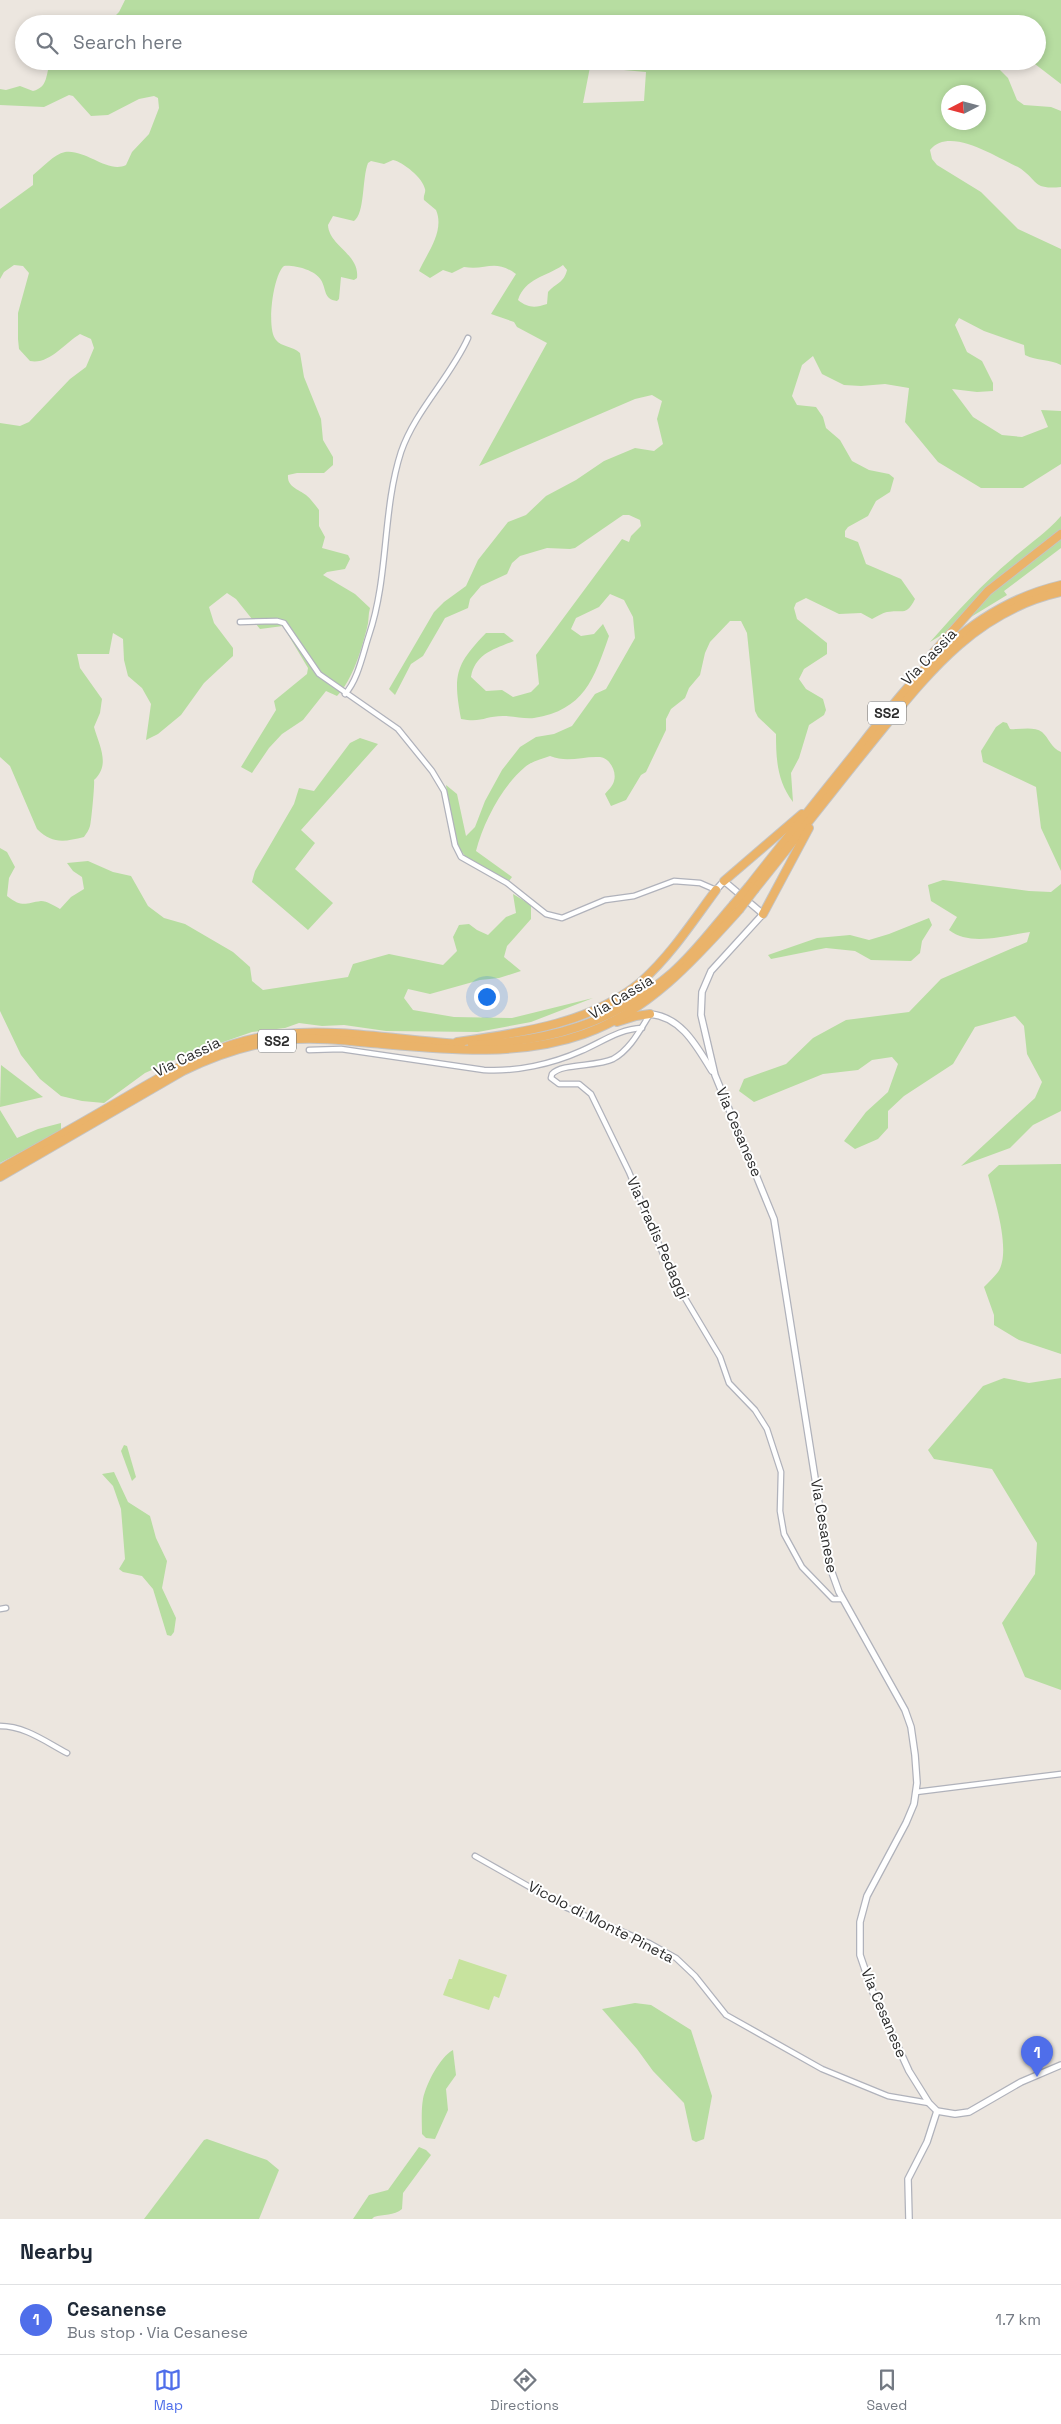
<!DOCTYPE html>
<meta charset="utf-8">
<style>
body{margin:0;font-family:"Space Grotesk",sans-serif;background:#f6f6f7;color:#1f2937}
.compass{position:absolute;left:941px;top:85px;width:45px;height:45px;border-radius:50%;background:#fff;box-shadow:0 2px 8px #0003;rotate:264deg}
.you{position:absolute;left:486px;top:996px;width:18px;height:18px;margin:-12px;border:4px solid #fff;border-radius:50%;background:#1a73e8;box-shadow:0 0 0 8px #1a73e833}
.badge{display:grid;place-items:center;width:32px;height:32px;border-radius:50%;background:#4f6eea;color:#fff;font-size:16px;font-weight:700}
.pin{position:absolute;translate:-50% -41px;filter:drop-shadow(0 1px 2px #0008)}
.pin::after{content:'';position:absolute;top:26px;width:18px;height:15px;background:inherit;clip-path:polygon(0 0,100% 0,50% 100%)}
.list{margin:0;padding:0;list-style:none}
h2{display:flex;justify-content:space-between;align-items:center;height:65px;margin:0;padding:0 20px;font-size:21px}
h2 small{font-size:16px;font-weight:400;color:#747a83}
.list li{display:grid;grid-template-columns:32px 1fr auto;gap:15px;align-items:center;box-sizing:border-box;height:70px;padding:0 20px;border-top:1px solid #e0e1e3}
.list b{display:block;font-size:19px;white-space:nowrap}
.list p{margin:0;font-size:16px;white-space:nowrap;color:#747a83}
.list em{font-size:16px;font-style:normal;color:#747a83}
.icon{flex:none;width:28px;height:28px;fill:none;stroke:currentColor;stroke-width:2;stroke-linecap:round;stroke-linejoin:round}
.map{position:relative;flex:none;width:1061px;height:2219px;overflow:hidden}
.search{position:absolute;background:#fff;box-shadow:0 2px 8px #0003;left:15px;right:15px;top:15px;height:55px;display:flex;align-items:center;gap:12px;box-sizing:border-box;padding:0 18px;border-radius:28px;color:#747a83;font-size:19px}
.sheet{height:135px;background:#fff}
nav{display:flex;justify-content:space-around;align-items:center;box-sizing:border-box;height:70px;border-top:1px solid #e0e1e3;background:#fff;font-size:14px;color:#747a83}
nav a{display:grid;justify-items:center;gap:2px}
nav .on{color:#4f6eea}
.map>svg:first-child{display:block}
.green{fill:#b7dda1;fill-rule:evenodd}
.pitch{fill:#c7e39e}
.lines{fill:none;stroke-linecap:round;stroke-linejoin:round}
.minor-casing{stroke:#b0b2bb;stroke-width:7}
.tertiary-casing{stroke:#b0b2bb;stroke-width:8}
.trunk-casing{stroke:#c4c4c4;stroke-width:10}
.minor{stroke:#fff;stroke-width:4.5}
.tertiary{stroke:#fff;stroke-width:5.5}
.trunk{stroke:#eab36a;stroke-width:8}
.trunk-bridge-casing{stroke:#c4c4c4;stroke-width:10;stroke-linecap:butt}
.trunk-bridge{stroke:#eab36a;stroke-width:8}
.labels{text-anchor:middle;stroke-width:4;stroke-linejoin:round;paint-order:stroke}
.shield{fill:#fff;stroke:#6b6b6b;stroke-width:1}
.shield-label{font-size:14px;font-weight:bold;fill:#2c2c2c}
.street-label{font-size:15px;fill:#2c2c2c;stroke:#fff}
</style>
<div class="map">
<svg width="1061" height="2219" viewBox="0 0 1061 2219">
<rect width="100%" height="100%" fill="#ece6df"/>
<g class="green">
<polygon points="125,0 1061,0 1061,84 1031,61 1037,61 1037,24 107,24 119,12"/>
<path d="M51 61H991L1008 78 1017 100 1024 105 1051 107 1061 111V187C1031 190 1039 180 1018 167 995 157 950 126 930 150L932 159 937 165 981 192 1018 229 1061 249V365C1049 359 1037 361 1025 355L1024 345 984 331 959 318 955 325 967 352 982 361 993 383V391L977 392 952 389 973 417 1002 435 1022 437 1048 427 1041 410 1061 411V464L1023 488H981L938 462 905 422 909 388 885 384 861 386 844 385 822 374 813 356 802 365 792 396 797 405 816 407 823 417 826 428 840 440 852 461 869 470 889 474 894 478 890 492 876 501 868 516 848 527 845 531V537L858 542 866 564 901 579 915 599C906 617 903 609 887 612 882 613 876 617 872 619L861 613 839 614 806 598 796 603 794 608 797 619 827 643V654L804 669 799 679 806 689 823 699 826 710 824 715 809 725 799 758 791 773 793 802C777 781 776 759 776 734L758 717 755 711 747 633 741 621H730L710 642 705 653 700 675 689 688 685 698 671 709 666 719V730L646 772 641 775 626 800 611 806 605 794C608 790 613 786 614 781 617 772 610 758 600 757 582 756 568 763 550 756 542 759 532 761 525 767 502 786 483 823 476 851L512 877 509 881C449 857 455 844 446 785L457 794 466 836 475 827 485 801 502 770 520 747 536 737 554 734 572 726 595 694 606 689 635 638 633 617 624 600 610 594 599 607 576 618 571 629 581 636 594 634 603 624 609 636C594 679 584 710 534 718 524 719 513 716 503 716 485 716 482 723 461 719 453 675 455 665 486 633H504L514 641C494 649 475 654 471 677L486 691 502 690 513 697 531 692 539 684 536 655 622 539 629 542 631 536 641 526 640 520 629 515H623L575 548 570 549 547 548 520 556 512 563 507 574 481 586 470 599 468 608 445 618 423 656 411 664 395 695 389 689 434 612 444 602 466 586 478 560 508 522 526 515 546 496 576 480 604 461 635 448 654 451 663 444 657 419 662 401 652 395 635 399 479 466 547 343 517 327 514 322 491 314 516 274C494 258 486 271 464 267L452 273 443 270 430 278 419 271C427 253 445 231 436 210L424 200C423 195 426 193 425 189 423 178 403 162 393 160L384 164 371 161 368 163C362 178 365 214 354 221L333 216 328 225C329 246 360 254 357 278L354 280 341 277 339 299 337 301C323 299 327 290 321 280 315 270 295 265 284 266 273 275 266 329 276 340 281 347 293 346 300 353L304 377 321 419 323 440 333 457V465L324 473H297L288 475C287 487 298 489 306 495 311 499 315 505 319 510V526L325 537 322 548 348 555 350 559 345 569 327 572 323 575 355 594 370 608C368 615 369 621 367 628 361 651 353 679 337 696L326 691 303 720 282 734 269 748 252 773 241 767 276 710 274 701 307 674 308 668 283 626 260 629 236 599 227 593 209 607 214 623 233 648V656L204 683 181 715 158 734 146 740 151 704 142 688 128 676 124 660 123 639 113 633 109 654H77L80 668 102 699 100 713 94 727C99 745 111 765 94 780 95 783 91 824 90 826 89 830 86 834 84 837 64 842 52 844 37 829L10 766 0 757V423L20 426 29 422 70 379 86 367 94 348 91 339 80 334C65 343 49 365 30 361L19 349 18 339V313L29 273 23 266 14 265 4 272 0 279V209L33 185V175C42 168 54 154 65 152 86 149 108 174 126 165L132 152 149 134 159 108 158 98 154 96 139 99 108 115 91 116 73 96 69 95 44 107 0 105V89L6 90 20 86 33 91C49 87 45 74 51 61ZM590 67 646 72 644 101 583 103ZM948 92H978V122H948ZM563 265 567 270C564 283 556 283 548 292L547 304C535 308 528 308 518 300 525 278 546 277 563 265Z"/>
<path d="M1061 516V548L1004 591 1007 595 930 642C956 613 982 584 1012 559 1029 544 1046 533 1061 516Z"/>
<path d="M1003 722 1007 723 1010 729C1019 730 1034 726 1042 732 1049 738 1051 748 1061 752V871L1041 828 1036 787 983 762 981 751 996 727Z"/>
<polygon points="360,738 378,744 301,830 315,843 295,869 333,903 308,930 252,882 255,871 294,804 299,788 314,791 350,743"/>
<path d="M0 848 7 852 15 867 9 878 7 896C22 908 26 903 41 901 47 901 55 906 60 909L71 897 84 889 82 877 73 871 67 863 88 861 113 872 131 876 148 906 164 918 185 924 233 952 250 967 252 981 263 990 348 977 353 964 389 954 443 965 457 951 453 937 459 925 469 924 477 930 488 935 506 917 516 913 513 894 531 905V919L507 946 504 957 521 971 499 978 480 980 430 994 408 989 404 998 413 1010 454 1017 512 1018 593 998 531 1022 478 1032 386 1031 344 1025 322 1026 299 1023 285 1028 252 1032 183 1056 145 1073 104 1103 82 1101 61 1096 40 1079 21 1055 0 1011Z"/>
<path d="M1061 879V1111L1033 1125 1010 1148 961 1166 1035 1098 1042 1082 1027 1054 1024 1026 1015 1016 975 1027 953 1064 904 1096 888 1111V1128L878 1139 855 1149 844 1141 866 1112 888 1092 898 1064 892 1057 872 1060 858 1070 823 1074 754 1102 739 1091 744 1079 786 1064 813 1038 846 1020 909 1012 941 979 1027 942 1030 932C1006 935 970 947 949 930L957 917 931 901 928 885 943 880 1029 891 1051 892 1061 884Z"/>
<polygon points="929,918 932,925 922,941 920,953 911,961 871,960 855,951 826,948 771,959 768,955 817,938 850,935 869,940 889,934"/>
<polygon points="1,1065 43,1097 0,1107"/>
<polygon points="0,1110 17,1138 38,1129 61,1123 61,1131 0,1163"/>
<path d="M1061 1164V1354L1019 1340 994 1325V1315L984 1287C989 1282 994 1277 998 1272 1012 1251 994 1198 988 1175L999 1165Z"/>
<polygon points="1004,1378 1029,1383 1061,1378 1061,1690 1025,1677 1002,1623 1035,1574 1037,1543 992,1469 934,1459 928,1450 983,1386"/>
<polygon points="124,1445 127,1446 136,1477 132,1481 121,1451"/>
<polygon points="114,1472 128,1502 150,1516 156,1538 167,1561 162,1588 176,1618 174,1632 171,1636 167,1635 153,1589 142,1576 123,1572 119,1569 125,1559 121,1509 113,1486 102,1474"/>
<polygon points="635,2003 651,2005 691,2030 712,2096 704,2139 696,2142 692,2140 684,2103 653,2071 637,2049 602,2009"/>
<path d="M453 2050 456 2075 446 2089 448 2110 435 2139 426 2138 422 2134C422 2123 421 2110 423 2099 426 2084 440 2057 453 2050Z"/>
<polygon points="207,2139 267,2160 279,2170 259,2219 144,2219 204,2140"/>
<path d="M419 2147 426 2150 431 2155 403 2193 402 2209C394 2216 383 2214 374 2217L372 2219H353L369 2195 388 2190Z"/>
</g>
<polygon class="pitch" points="459,1959 507,1975 499,1998 494,1996 489,2010 443,1995 449,1979 452,1979"/>
<g class="lines">
<defs>
<g id="minor">
<polyline points="240,622 277,621 284,623 319,674 398,729 432,771 444,791 455,845 461,857 507,883 546,914 562,918 605,900 634,896 674,881 700,883 716,890"/>
<path d="M345 694C358 680 363 653 369 635 389 576 382 511 401 452 415 411 450 378 468 338"/>
<path d="M650 1014C640 1030 630 1050 613 1059 597 1067 562 1063 552 1074L551 1078 559 1084H579L591 1094 629 1172 673 1278 720 1357 729 1383 755 1410 767 1429 781 1472 780 1511 784 1534 802 1567 833 1599H842"/>
<path d="M309 1050 341 1049 484 1070C516 1072 552 1064 581 1051 602 1042 619 1029 642 1028"/>
<polyline points="0,1609 6,1608"/>
<path d="M0 1726C25 1726 46 1742 67 1753"/>
<polyline points="916,1792 1061,1774"/>
<polyline points="475,1856 565,1907 649,1943 676,1958 695,1976 726,2015 822,2069 888,2096 929,2103"/>
</g>
<g id="tertiary">
<polyline points="716,890 724,881 763,914 711,971 702,992 701,1015 715,1075 774,1219 824,1535 830,1567 839,1592 905,1710 911,1727 915,1755 917,1783 914,1804 906,1823 867,1896 860,1922 860,1955 872,1990 909,2071 929,2103 937,2111 955,2114 969,2112 1021,2082 1061,2065"/>
<path d="M650 1014C682 1017 697 1047 712 1071"/>
<polyline points="909,2219 908,2179 927,2142 937,2111"/>
</g>
<g id="trunk">
<polyline points="933,653 988,591 1061,534"/>
<polyline points="724,881 802,814"/>
<path d="M749 886C783 843 817 800 851 758 910 683 963 608 1061 585"/>
<path d="M755 889C793 842 830 794 868 747 923 680 971 612 1061 592"/>
<polyline points="763,914 809,828"/>
<polyline points="617,1022 636,1016 650,1014"/>
<path d="M457 1042C520 1033 591 1024 642 981 671 955 693 921 716 890"/>
<path d="M472 1045C550 1041 612 1024 672 973 695 953 713 928 733 905"/>
<path d="M0 1169C37 1148 73 1128 109 1107 166 1074 216 1040 283 1034 342 1028 402 1041 461 1044"/>
<path d="M0 1177 183 1071C216 1055 248 1044 284 1040 313 1037 342 1040 371 1043 442 1049 516 1058 584 1034 649 1011 695 959 739 910"/>
</g>
</defs>
<use href="#minor" class="minor-casing"/>
<use href="#tertiary" class="tertiary-casing"/>
<use href="#trunk" class="trunk-casing"/>
<use href="#minor" class="minor"/>
<use href="#tertiary" class="tertiary"/>
<use href="#trunk" class="trunk"/>
<defs>
<g id="trunk-bridge">
<polyline points="733,905 749,886"/>
<polyline points="739,910 755,889"/>
</g>
</defs>
<use href="#trunk-bridge" class="trunk-bridge-casing"/>
<use href="#trunk-bridge" class="trunk-bridge"/>
</g>
<g class="labels">
<g class="shield">
<rect x="868" y="701.5" width="38" height="23" rx="4"/>
<rect x="258" y="1029.5" width="38" height="23" rx="4"/>
</g>
<g class="shield-label">
<text x="887" y="718">SS2</text>
<text x="277" y="1046">SS2</text>
</g>
<g class="street-label">
<text transform="translate(929 657) rotate(-46)" y="5">Via Cassia</text>
<text transform="translate(621 997) rotate(-31)" y="5">Via Cassia</text>
<text transform="translate(187 1057) rotate(-26)" y="5">Via Cassia</text>
<text transform="translate(739 1132) rotate(67)" y="5">Via Cesanese</text>
<text transform="translate(658 1238) rotate(66)" y="5">Via Pradis Pedaggi</text>
<text transform="translate(824 1526) rotate(80)" y="5">Via Cesanese</text>
<text transform="translate(601 1922) rotate(27)" y="5">Vicolo di Monte Pineta</text>
<text transform="translate(884 2013) rotate(67)" y="5">Via Cesanese</text>
</g>
</g>
</svg>
<svg class="compass" viewBox="-18 -18 36 36"><path d="M0-13l5 13h-10z" fill="#e53935"/><path d="M0 13l5-13h-10z" fill="#747a83"/></svg>
<div class="you"></div>
<div class="pin badge" style="left:1037px;top:2077px">1</div>
<div class="search"><svg class="icon" aria-label="search" viewBox="0 0 24 24"><circle cx="10" cy="10" r="6"/><path d="M15 15l6 6"/></svg>Search here</div>
</div>
<section class="sheet">
<h2>Nearby<small></small></h2>
<ul class="list">
<li><span class="badge">1</span><div><b>Cesanense</b><p>Bus stop · Via Cesanese</p></div><em>1.7 km</em></li>
</ul>
</section>
<nav>
<a class="on"><svg class="icon" aria-label="map" viewBox="0 0 24 24"><path d="M3 6l6-2 6 2 6-2v14l-6 2-6-2-6 2zM9 4v14M15 6v14"/></svg>Map</a>
<a><svg class="icon" aria-label="directions" viewBox="0 0 24 24"><path d="M12 3l9 9-9 9-9-9zM9 14v-3h6M13 9l2 2-2 2"/></svg>Directions</a>
<a><svg class="icon" aria-label="saved" viewBox="0 0 24 24"><path d="M7 4h10v16l-5-4-5 4z"/></svg>Saved</a>
</nav>
